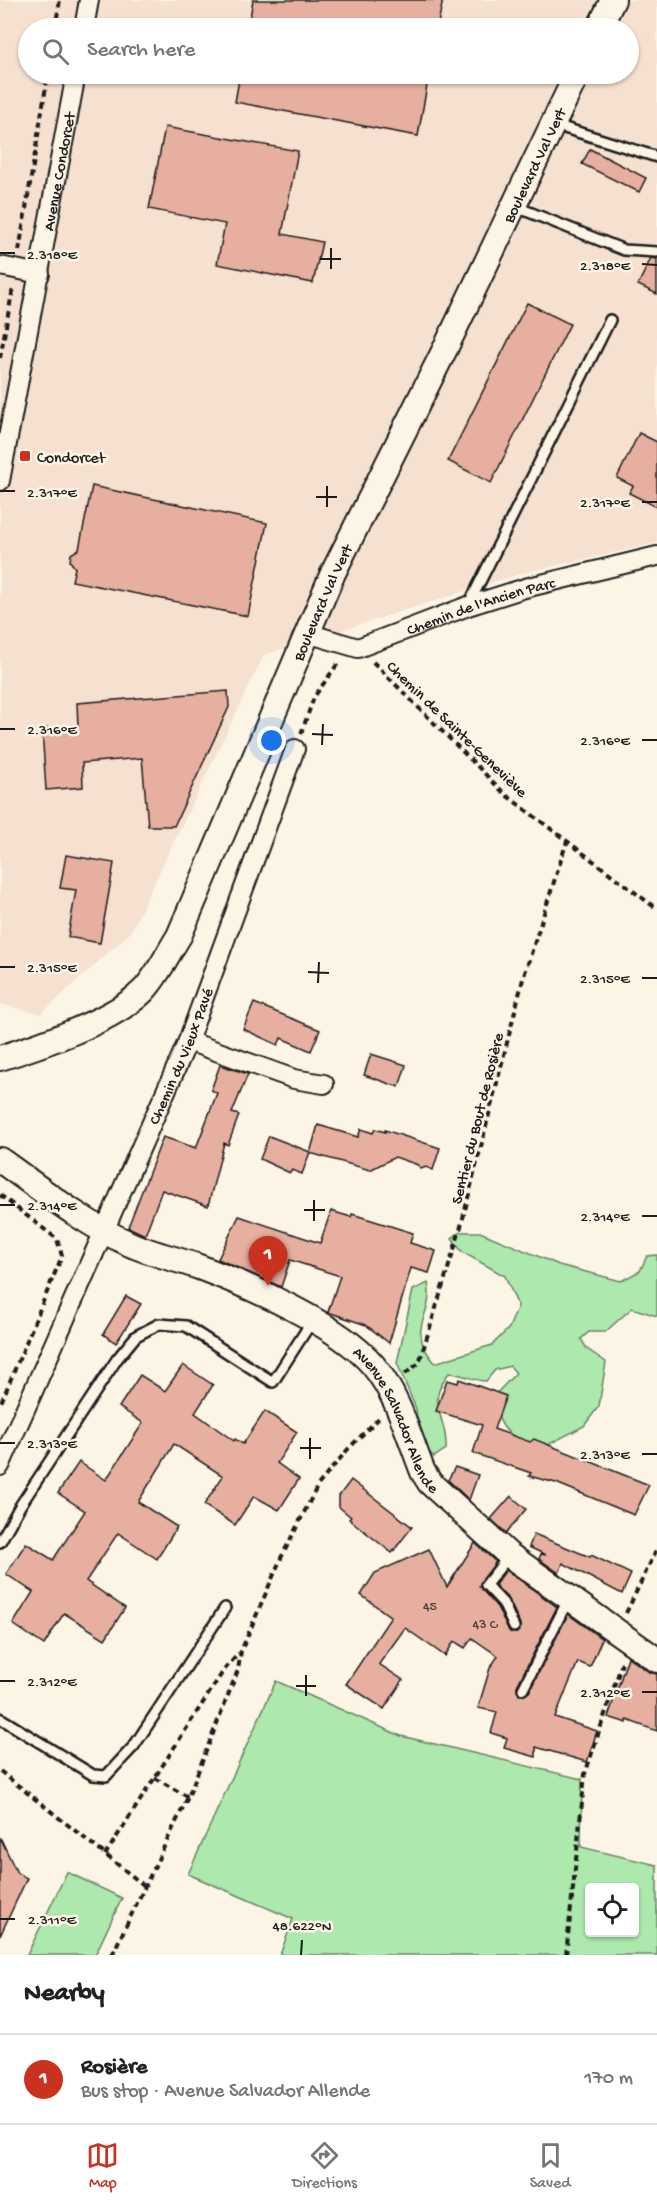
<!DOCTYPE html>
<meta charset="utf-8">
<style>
body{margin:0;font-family:"Gochi Hand",sans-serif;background:#f6f6f6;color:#222}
.controls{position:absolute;right:18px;bottom:18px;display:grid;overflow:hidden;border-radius:6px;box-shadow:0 2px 4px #0004}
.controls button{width:54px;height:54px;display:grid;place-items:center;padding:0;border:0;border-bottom:2px solid #e0e0e0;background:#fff;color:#222;font:30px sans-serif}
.you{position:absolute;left:272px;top:741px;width:21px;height:21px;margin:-15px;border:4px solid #fff;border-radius:50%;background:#1a73e8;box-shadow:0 0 0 9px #1a73e833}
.badge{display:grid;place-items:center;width:39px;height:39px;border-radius:50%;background:#c8321e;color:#fff;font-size:20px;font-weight:700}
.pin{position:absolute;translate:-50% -50px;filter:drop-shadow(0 2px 3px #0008)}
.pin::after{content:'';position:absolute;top:32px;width:21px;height:18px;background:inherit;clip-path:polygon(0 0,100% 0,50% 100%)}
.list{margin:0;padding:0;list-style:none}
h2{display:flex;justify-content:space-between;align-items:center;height:78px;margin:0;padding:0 24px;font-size:26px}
h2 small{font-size:20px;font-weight:400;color:#767676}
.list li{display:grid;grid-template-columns:39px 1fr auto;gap:18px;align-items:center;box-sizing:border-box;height:90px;padding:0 24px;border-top:2px solid #e0e0e0}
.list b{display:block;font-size:22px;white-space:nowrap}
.list p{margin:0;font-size:20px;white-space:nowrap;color:#767676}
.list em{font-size:20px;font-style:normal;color:#767676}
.icon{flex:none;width:33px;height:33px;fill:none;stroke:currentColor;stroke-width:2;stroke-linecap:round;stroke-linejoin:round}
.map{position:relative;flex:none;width:657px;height:1955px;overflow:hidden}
.search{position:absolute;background:#fff;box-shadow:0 2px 4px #0004;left:18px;right:18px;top:18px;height:66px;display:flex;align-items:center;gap:15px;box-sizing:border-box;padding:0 21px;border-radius:33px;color:#767676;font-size:22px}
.sheet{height:168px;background:#fff}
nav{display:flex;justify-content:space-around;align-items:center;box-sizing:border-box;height:84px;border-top:2px solid #e0e0e0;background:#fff;font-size:16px;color:#767676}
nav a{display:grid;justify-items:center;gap:3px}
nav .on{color:#c8321e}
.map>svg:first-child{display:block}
.built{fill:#f6e0d0;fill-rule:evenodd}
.green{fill:#ade8ad;stroke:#648264;stroke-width:1.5;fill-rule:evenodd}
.building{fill:#e7af9f;stroke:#1c1c1c;stroke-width:1.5}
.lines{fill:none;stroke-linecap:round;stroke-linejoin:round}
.service-casing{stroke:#1c1c1c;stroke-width:14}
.minor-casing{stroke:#1c1c1c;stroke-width:22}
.tertiary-casing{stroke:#1c1c1c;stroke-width:28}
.path{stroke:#1c1c1c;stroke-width:4;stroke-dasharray:6 4.5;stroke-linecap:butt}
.service{stroke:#fcf5e5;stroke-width:9}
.minor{stroke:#fcf5e5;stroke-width:18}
.tertiary{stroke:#fcf5e5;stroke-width:24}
.ticks{fill:none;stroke:#1c1c1c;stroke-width:2}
.poi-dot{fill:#c8321e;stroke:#fcf5e5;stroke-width:2}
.labels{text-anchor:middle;stroke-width:5;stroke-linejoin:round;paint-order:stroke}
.number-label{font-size:14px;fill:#4f413d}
.street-label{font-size:16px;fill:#1c1c1c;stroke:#fcf5e5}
.poi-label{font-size:16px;fill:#1c1c1c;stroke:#fcf5e5;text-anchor:start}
.ticks-label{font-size:15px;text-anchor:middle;fill:#1c1c1c;stroke:#fcf5e5;stroke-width:5;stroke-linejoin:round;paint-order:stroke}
</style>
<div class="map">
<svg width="657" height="1955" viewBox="0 0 657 1955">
<rect width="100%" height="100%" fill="#fcf5e5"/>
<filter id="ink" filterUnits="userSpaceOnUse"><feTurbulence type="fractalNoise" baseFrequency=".0167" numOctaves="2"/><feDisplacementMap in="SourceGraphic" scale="12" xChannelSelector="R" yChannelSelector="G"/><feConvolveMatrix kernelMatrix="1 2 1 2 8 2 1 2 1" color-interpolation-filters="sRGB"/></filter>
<g filter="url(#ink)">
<path class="built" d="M0 0H657V543L519 574 264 655 130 933 41 1014 0 1004ZM28 28H628V74H28Z"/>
<g class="green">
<path d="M460 1232H480L559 1265 621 1281 640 1271 647 1256 657 1255V1316L632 1308 605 1332H589L581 1339 587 1349 606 1362 599 1406 584 1426 542 1448C507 1436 502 1433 492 1398L516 1373 510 1366 495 1370 486 1381C472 1381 462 1373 449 1373 424 1403 448 1417 446 1449L434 1457 425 1448 418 1430 416 1409 397 1363 413 1290 428 1283C435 1318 403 1326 435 1363L492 1345 509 1328 518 1306 505 1276 462 1252 452 1238Z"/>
<path d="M276 1681 401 1736 582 1779 581 1847 657 1865V1955H280L293 1919 188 1874ZM590 1888H634V1932H590Z"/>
<polygon points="67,1872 122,1898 95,1955 27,1955"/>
</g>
<g class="building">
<polygon points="253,0 443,0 437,28 248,28"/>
<polygon points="240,74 429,74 418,136 235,102"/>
<polygon points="165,127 298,151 282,234 322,242 313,283 217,264 225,224 149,209"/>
<polygon points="590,149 646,178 639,192 582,164"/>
<polygon points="651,258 657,259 657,294 638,285"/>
<polygon points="527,303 570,324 491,483 448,461"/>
<polygon points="639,433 657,442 657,507 629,493 633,486 617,478"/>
<polygon points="92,486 267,523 248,616 72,581 75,568 70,561 71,554 79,549"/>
<polygon points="228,691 229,707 174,826 148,826 142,758 82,763 83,787 46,790 42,729 78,726 77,703"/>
<polygon points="66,855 114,863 100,943 68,937 76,890 60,888"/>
<polygon points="254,1003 320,1030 311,1051 281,1038 278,1045 243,1029"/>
<polygon points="371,1054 406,1065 399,1087 364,1075"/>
<polygon points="220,1065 248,1074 232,1113 239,1115 228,1145 224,1143 208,1206 162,1190 145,1235 128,1227 163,1137 196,1148 217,1093 211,1090"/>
<polygon points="318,1125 358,1137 361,1129 373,1133 375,1129 385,1132 385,1130 440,1148 433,1170 426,1167 421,1169 418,1165 395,1157 370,1170 310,1153"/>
<polygon points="269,1136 310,1152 302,1174 292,1170 290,1173 260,1159"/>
<polygon points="331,1211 351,1217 352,1214 413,1233 410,1243 436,1251 429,1273 411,1268 389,1343 366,1325 328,1312 340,1276 290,1260 281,1287 218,1259 239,1216 320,1243"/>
<polygon points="126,1296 141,1304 116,1343 103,1334"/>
<polygon points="183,1365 213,1385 195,1413 234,1441 235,1439 243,1444 265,1411 297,1432 277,1463 299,1479 279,1510 254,1496 235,1525 204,1505 223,1476 174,1444 138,1502 177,1527 157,1559 118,1533 86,1581 125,1608 105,1639 64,1613 44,1645 13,1624 33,1592 6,1574 26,1543 53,1560 85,1511 58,1493 79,1462 106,1480 143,1423 119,1407 140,1375 165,1391"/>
<polygon points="459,1379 506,1396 494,1429 530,1442 534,1439 649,1485 634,1515 556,1483 529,1476 531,1473 473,1453 482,1425 436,1411 447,1380 458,1383"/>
<polygon points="455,1467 478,1475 469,1500 448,1480"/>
<polygon points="351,1480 412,1527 392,1553 349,1519 351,1517 339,1507 339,1496"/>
<polygon points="511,1496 526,1509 506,1533 491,1519"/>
<polygon points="534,1534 590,1557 591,1555 631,1574 622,1594 563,1563 559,1573 539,1559 541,1554 546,1555 529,1547"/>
<polygon points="475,1543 496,1562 479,1586 497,1607 510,1632 517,1633 520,1624 509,1600 495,1585 506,1570 557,1607 517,1686 519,1695 529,1692 568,1614 602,1639 590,1667 578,1662 555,1717 597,1731 587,1762 536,1747 536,1757 504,1748 507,1738 491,1733 497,1712 478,1708 490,1668 498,1656 472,1638 465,1648 454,1641 445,1656 405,1628 379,1664 403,1680 384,1709 346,1684 391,1617 361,1595 375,1573 429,1549 447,1587"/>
<polygon points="628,1657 649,1672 657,1674 657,1731 627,1720 627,1723 608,1717"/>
<polygon points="0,1837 17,1873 27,1878 0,1936"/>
</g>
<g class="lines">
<defs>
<g id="service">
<polyline points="555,125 657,157"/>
<polyline points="514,206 624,250 657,252"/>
<polyline points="469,604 610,320"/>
<polyline points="0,1542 20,1506 117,1359 136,1336 159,1324 186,1326 273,1382 312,1321"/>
<polyline points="508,1557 486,1585 503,1603 514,1627"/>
<polyline points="523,1689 568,1600"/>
<polyline points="0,1718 93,1775 106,1776 134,1746 225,1608"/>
</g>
<g id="minor">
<polyline points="84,28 89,0"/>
<polyline points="0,266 40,274"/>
<path id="s1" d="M0 481 76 74"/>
<path id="s2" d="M307 633 358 648 468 606 525 588 657 556"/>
<polyline points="188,1041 294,1079 324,1084"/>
<path id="s3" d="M0 1466 188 1041 295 749"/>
</g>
<g id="tertiary">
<polyline points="599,28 613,0"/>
<path id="s4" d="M0 1058C41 1045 113 1021 143 991 157 977 168 953 179 936L333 573 445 349 577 74"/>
<path id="s5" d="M0 1160C42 1190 83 1223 130 1244 152 1254 177 1259 199 1267 250 1286 339 1325 373 1365 398 1395 409 1437 423 1472L430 1483 509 1555 657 1660"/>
</g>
</defs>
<use href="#service" class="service-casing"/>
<use href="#minor" class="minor-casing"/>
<use href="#tertiary" class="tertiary-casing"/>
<g class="path">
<polyline points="55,28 60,0"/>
<polyline points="19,251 48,74"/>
<polyline points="0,358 13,288"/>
<polyline points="373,662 506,795 657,909"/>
<polyline points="301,734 314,697 339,662"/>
<polyline points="0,1195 57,1239 62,1256 0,1405"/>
<polyline points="405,1374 419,1363 460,1230 523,979 567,841"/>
<polyline points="626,1613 657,1549"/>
<polyline points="0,1771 146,1887"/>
<polyline points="155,1778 188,1797"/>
<polyline points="105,1855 224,1670 239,1653"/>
<polyline points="112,1955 188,1797 238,1670 241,1651 281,1558 318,1485 349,1448 379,1418"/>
<polyline points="566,1955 585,1774 622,1663"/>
</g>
<use href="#service" class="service"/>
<use href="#minor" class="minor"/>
<use href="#tertiary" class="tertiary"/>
</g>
</g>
<path class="ticks" d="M0 253H15M320 259H341M642 264 657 265M331 269V248M0 491H15M316 497H337M642 502H657M327 507V486M0 729H15M312 734 333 735M642 740H657M322 745 323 724M0 967H15M308 972 329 973M642 978H657M318 983 319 962M0 1205H15M304 1210H325M642 1216H657M314 1221V1200M0 1443H15M300 1448H321M642 1454H657M310 1459V1438M0 1681H15M296 1686H316M642 1692H657M306 1696V1675M0 1919H15M301 1955 302 1940"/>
<rect class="poi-dot" x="19" y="450" width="12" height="12" rx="3"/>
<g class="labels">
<g class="number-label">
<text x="430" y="1610">45</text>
<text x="485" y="1628">43 C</text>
</g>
<g class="street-label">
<text dy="6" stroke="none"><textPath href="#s4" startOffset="1074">Boulevard Val Vert</textPath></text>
<text dy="6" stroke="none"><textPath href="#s1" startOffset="315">Avenue Condorcet</textPath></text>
<text dy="6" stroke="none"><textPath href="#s4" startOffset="588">Boulevard Val Vert</textPath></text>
<text dy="6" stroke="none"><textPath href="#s2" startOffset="183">Chemin de l'Ancien Parc</textPath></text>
<text transform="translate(458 728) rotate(44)" y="6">Chemin de Sainte-Geneviève</text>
<text dy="6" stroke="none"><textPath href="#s3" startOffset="448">Chemin du Vieux Pavé</textPath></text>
<text transform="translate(476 1118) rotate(-76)" y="6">Sentier du Bout de Rosière</text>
<text dy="6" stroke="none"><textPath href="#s5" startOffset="488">Avenue Salvador Allende</textPath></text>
</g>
<g class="poi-label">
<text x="37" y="462">Condorcet</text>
</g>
</g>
<g class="ticks-label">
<text x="52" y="259">2.318°E</text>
<text x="605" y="270">2.318°E</text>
<text x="52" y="497">2.317°E</text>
<text x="605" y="507">2.317°E</text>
<text x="52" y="734">2.316°E</text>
<text x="605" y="745">2.316°E</text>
<text x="52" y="972">2.315°E</text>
<text x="605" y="983">2.315°E</text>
<text x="52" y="1210">2.314°E</text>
<text x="605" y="1221">2.314°E</text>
<text x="52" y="1448">2.313°E</text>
<text x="605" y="1459">2.313°E</text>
<text x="52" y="1686">2.312°E</text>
<text x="605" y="1697">2.312°E</text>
<text x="52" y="1924">2.311°E</text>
<text x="302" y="1930">48.622°N</text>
</g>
</svg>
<div class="controls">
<button><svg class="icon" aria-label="locate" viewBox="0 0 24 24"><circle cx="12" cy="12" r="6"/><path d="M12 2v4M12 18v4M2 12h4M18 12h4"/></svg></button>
</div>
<div class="you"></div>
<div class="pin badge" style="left:268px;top:1286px">1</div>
<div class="search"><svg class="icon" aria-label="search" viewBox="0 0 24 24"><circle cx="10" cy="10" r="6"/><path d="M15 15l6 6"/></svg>Search here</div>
</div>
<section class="sheet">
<h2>Nearby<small></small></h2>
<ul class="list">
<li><span class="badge">1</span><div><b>Rosière</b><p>Bus stop · Avenue Salvador Allende</p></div><em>170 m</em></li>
</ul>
</section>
<nav>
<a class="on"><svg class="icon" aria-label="map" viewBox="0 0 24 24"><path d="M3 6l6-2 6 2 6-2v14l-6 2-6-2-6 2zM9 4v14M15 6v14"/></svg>Map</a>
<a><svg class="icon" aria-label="directions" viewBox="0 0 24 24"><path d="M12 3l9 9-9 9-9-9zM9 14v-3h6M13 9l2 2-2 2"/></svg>Directions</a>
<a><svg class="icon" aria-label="saved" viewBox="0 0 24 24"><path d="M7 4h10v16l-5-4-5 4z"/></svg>Saved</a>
</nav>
